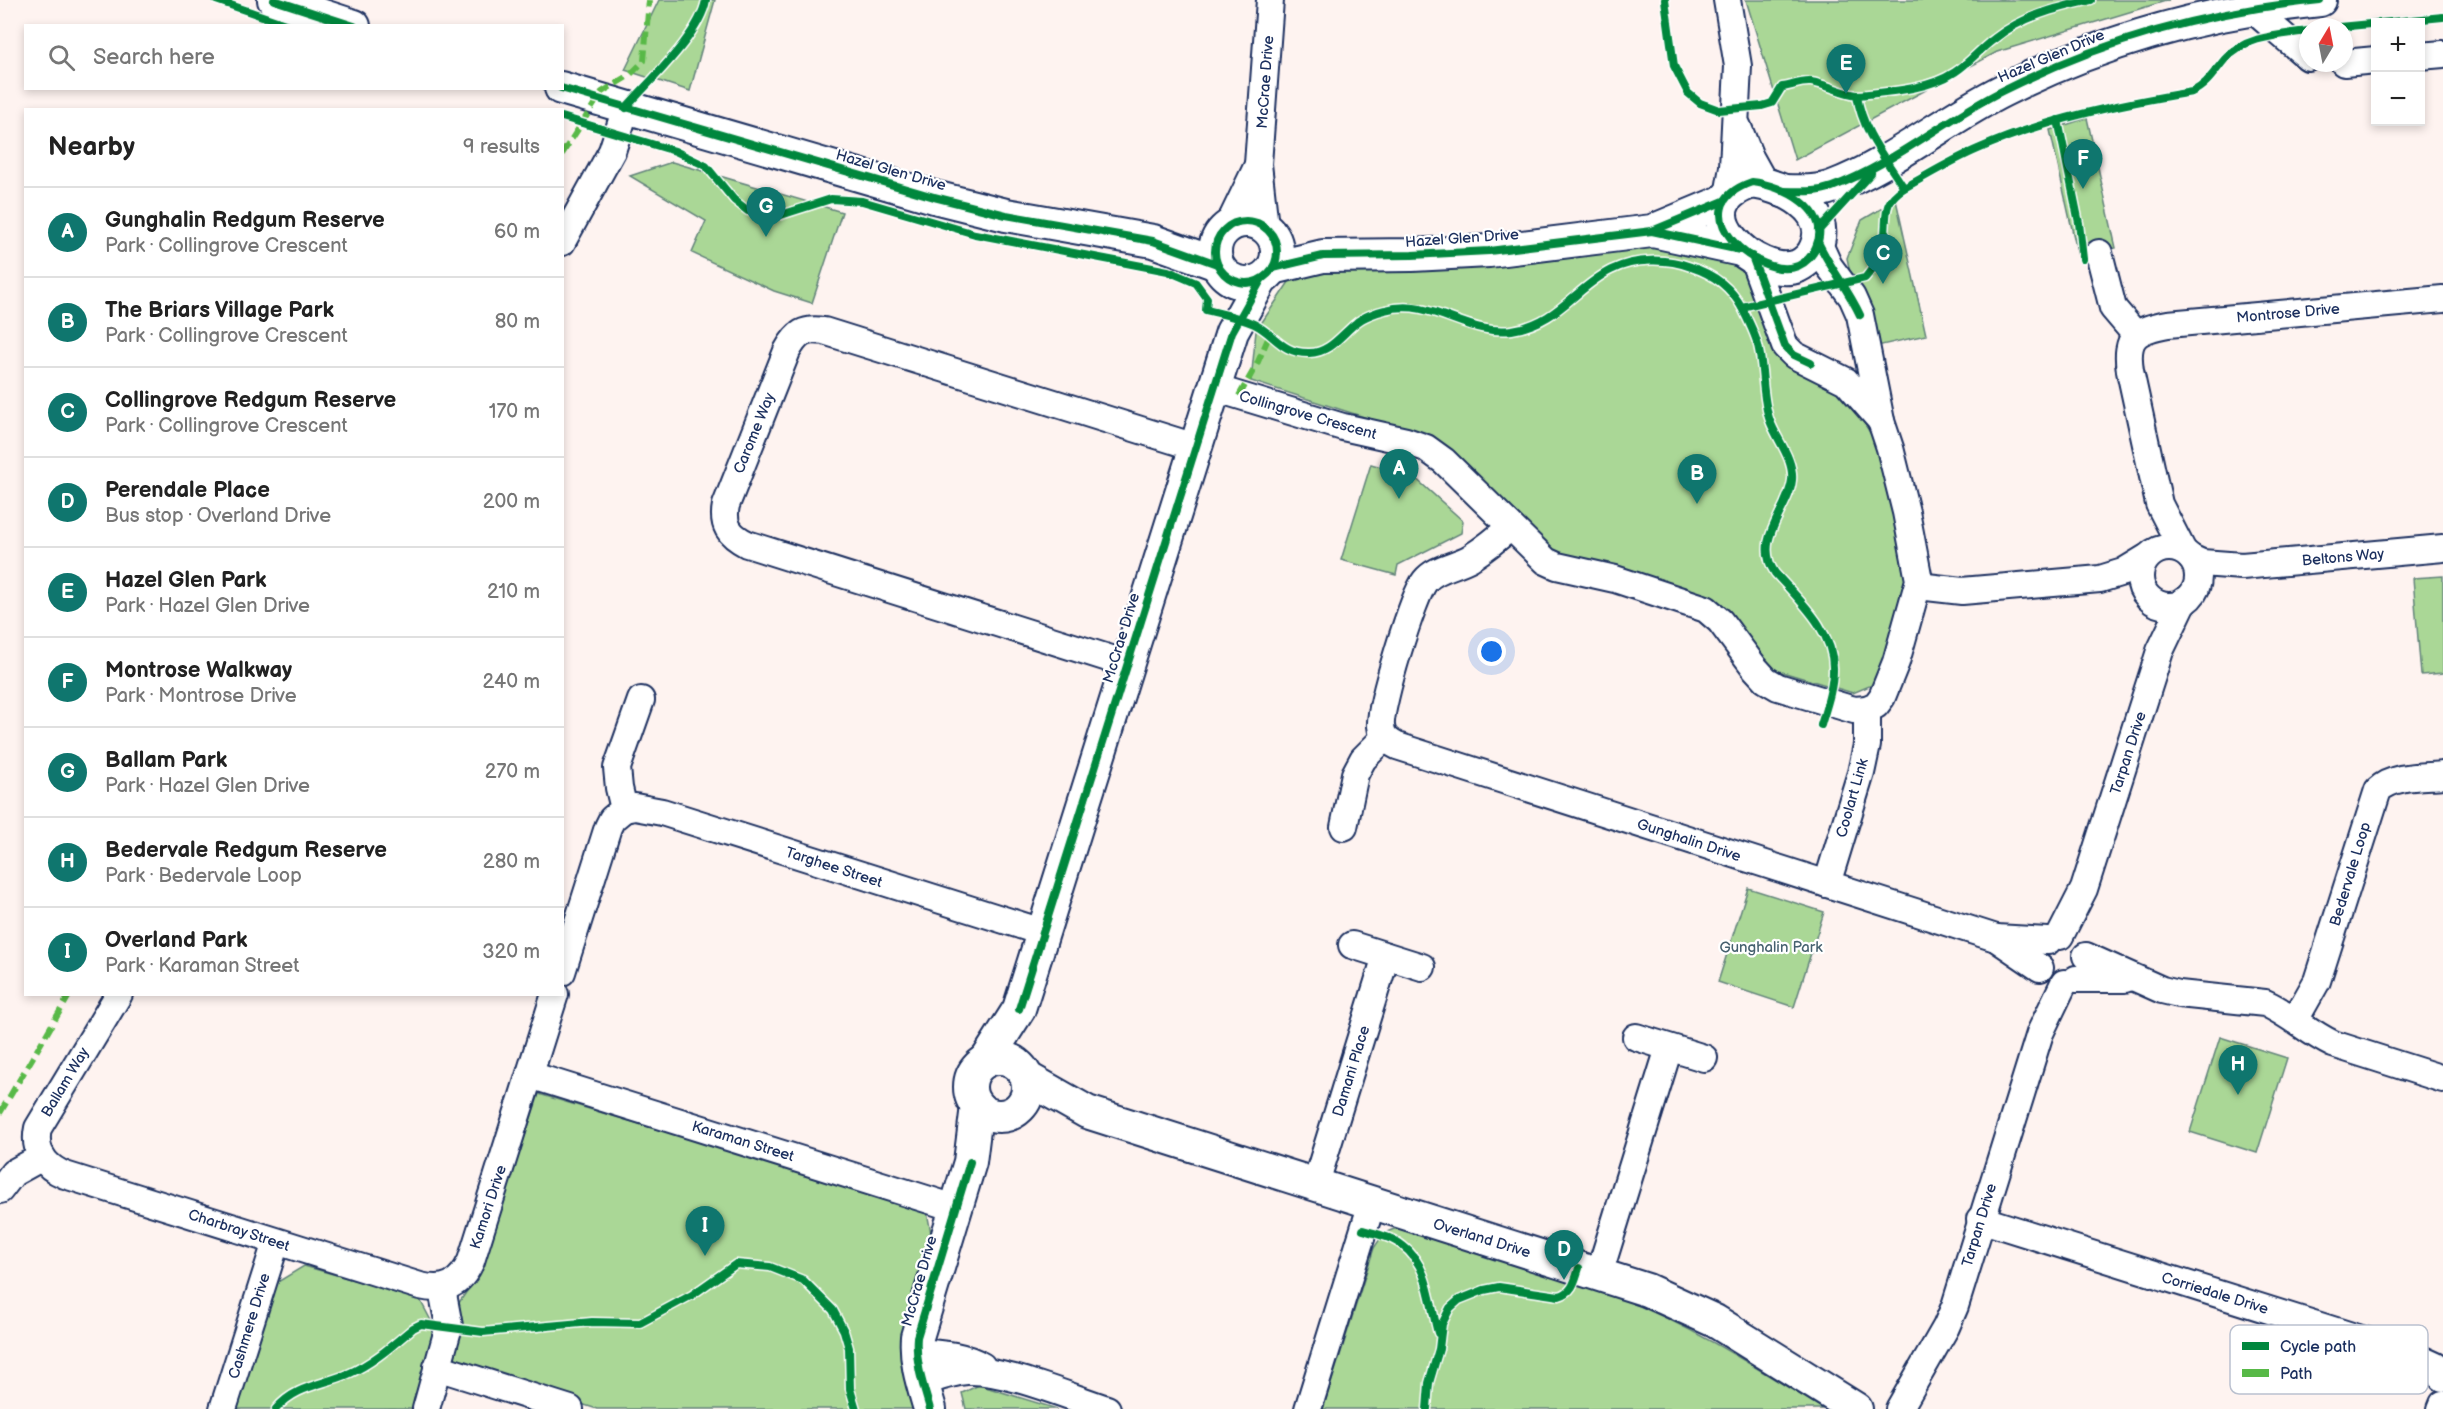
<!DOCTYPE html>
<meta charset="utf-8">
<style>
body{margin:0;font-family:"Balsamiq Sans",sans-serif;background:#f2f2f2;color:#222}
.controls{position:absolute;right:18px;top:18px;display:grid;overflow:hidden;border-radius:0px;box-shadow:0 3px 9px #0003}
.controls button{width:54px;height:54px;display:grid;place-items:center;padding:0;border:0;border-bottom:2px solid #e0e0e0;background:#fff;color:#222;font:30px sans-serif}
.compass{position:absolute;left:2299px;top:18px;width:54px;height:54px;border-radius:50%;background:#fff;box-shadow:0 3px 9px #0003;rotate:10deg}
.you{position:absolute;left:1492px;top:652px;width:21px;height:21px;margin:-15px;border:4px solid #fff;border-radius:50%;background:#1a73e8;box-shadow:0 0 0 9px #1a73e833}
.badge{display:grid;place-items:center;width:39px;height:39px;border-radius:50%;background:#0f766e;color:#fff;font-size:20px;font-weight:700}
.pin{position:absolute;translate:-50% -50px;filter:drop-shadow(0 2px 3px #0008)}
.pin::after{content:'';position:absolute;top:32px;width:21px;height:18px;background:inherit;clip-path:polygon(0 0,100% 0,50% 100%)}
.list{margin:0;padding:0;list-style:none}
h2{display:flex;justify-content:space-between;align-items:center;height:78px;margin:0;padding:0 24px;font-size:26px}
h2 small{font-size:20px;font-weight:400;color:#767676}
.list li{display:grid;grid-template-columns:39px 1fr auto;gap:18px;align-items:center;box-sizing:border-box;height:90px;padding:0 24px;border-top:2px solid #e0e0e0}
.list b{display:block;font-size:22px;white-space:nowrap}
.list p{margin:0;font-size:20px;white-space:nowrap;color:#767676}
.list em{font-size:20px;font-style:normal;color:#767676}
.icon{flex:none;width:33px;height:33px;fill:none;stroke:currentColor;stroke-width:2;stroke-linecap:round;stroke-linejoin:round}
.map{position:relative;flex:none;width:2443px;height:1409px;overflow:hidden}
.search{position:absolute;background:#fff;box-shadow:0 3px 9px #0003;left:24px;top:24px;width:540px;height:66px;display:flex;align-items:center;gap:15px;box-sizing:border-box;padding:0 21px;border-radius:0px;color:#767676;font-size:22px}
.panel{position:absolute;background:#fff;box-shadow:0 3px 9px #0003;left:24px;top:108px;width:540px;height:888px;border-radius:0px}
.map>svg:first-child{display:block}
.green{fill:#aad796;stroke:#62837a;stroke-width:1.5}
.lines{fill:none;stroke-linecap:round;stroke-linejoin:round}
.minor-casing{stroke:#1b2f5e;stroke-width:30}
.tertiary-casing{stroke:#1b2f5e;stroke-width:36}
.minor{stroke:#fff;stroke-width:26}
.tertiary{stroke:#fff;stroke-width:32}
.quiet{stroke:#58b947;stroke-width:6;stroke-dasharray:12 6;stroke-linecap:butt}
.cycleway-casing{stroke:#fff;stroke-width:11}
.cycleway{stroke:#00873e;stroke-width:8}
.labels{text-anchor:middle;stroke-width:4.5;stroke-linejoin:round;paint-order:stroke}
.street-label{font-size:15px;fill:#1b2f5e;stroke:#fff}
.park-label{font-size:15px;fill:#46616f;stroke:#fff}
.key{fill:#fff;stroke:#bbc1cf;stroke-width:1.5}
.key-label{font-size:16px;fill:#1b2f5e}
</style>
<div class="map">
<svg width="2443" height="1409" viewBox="0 0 2443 1409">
<rect width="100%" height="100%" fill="#fef3f0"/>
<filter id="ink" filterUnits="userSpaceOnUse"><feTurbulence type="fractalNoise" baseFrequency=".0167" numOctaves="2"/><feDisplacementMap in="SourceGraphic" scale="12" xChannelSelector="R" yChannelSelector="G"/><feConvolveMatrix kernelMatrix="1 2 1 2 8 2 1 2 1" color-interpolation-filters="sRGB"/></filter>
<g filter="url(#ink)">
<g class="green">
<polygon points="659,0 715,0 690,91 625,70"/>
<polygon points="1746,0 2169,0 1997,52 1795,160"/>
<polygon points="2087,118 2116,248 2078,256 2050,130"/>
<polygon points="672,162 842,212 812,303 774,291 692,253 706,221 630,176"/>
<polygon points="1896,200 1926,335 1873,347 1858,310 1847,258 1862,220"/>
<polygon points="1646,240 1720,253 1749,270 1767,335 1788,361 1843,386 1884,457 1910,580 1879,682 1853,693 1772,669 1713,599 1630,570 1550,551 1430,438 1251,381 1256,331 1291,279 1352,263"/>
<polygon points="1371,464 1413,476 1463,521 1461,533 1398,565 1396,575 1341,560"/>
<polygon points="2443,576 2443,673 2421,675 2413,578"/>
<polygon points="1748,888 1824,912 1794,1007 1718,982"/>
<polygon points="2220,1037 2287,1058 2257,1153 2190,1132"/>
<polygon points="539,1094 904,1203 927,1212 932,1238 904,1322 902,1353 915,1409 597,1409 452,1363 459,1331 458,1304 479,1274"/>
<path d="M1394 1229H1400L1625 1300C1696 1328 1758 1369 1823 1409H1323L1374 1248 1384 1233Z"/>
<polygon points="304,1266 419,1298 436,1330 414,1400 413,1409 234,1409 276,1283"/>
<polygon points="979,1385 1057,1409 966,1409 962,1393"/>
</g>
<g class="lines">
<defs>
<g id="minor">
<polyline points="1727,0 1738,66 1733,167 1728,196"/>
<polyline points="2252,9 2308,57"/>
<polyline points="2420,56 2443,54"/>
<polyline points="2344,63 2376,60"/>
<polyline points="1738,127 1750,157 1765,184"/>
<polyline points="1229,225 1257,167"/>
<polyline points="1265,227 1258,164 1270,0"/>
<polyline points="562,242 612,151 626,108"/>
<polyline points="2099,253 2113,308 2136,335"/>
<polyline points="1752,256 1785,346 1794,355 1846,381 1881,421"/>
<polyline points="1214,388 1343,427 1406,441 1426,448 1444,461 1546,561 1557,566 1615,579 1706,609 1720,621 1755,668 1766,680 1778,687 1854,710 1867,709 1876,705 1882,697 1896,662 1919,580 1906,512 1890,448 1881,421 1860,315 1852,297 1829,266 1818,242"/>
<path d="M1510 527C1497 539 1484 549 1470 558 1456 566 1435 568 1425 581 1413 596 1379 707 1381 726 1382 737 1388 741 1397 746L1996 938 2040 968"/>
<circle cx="2169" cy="577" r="29"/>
<path d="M2183 551 2159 504 2130 371C2125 336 2136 330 2168 324L2443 299"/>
<polyline points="2191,558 2202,563 2242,566 2443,548"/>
<polyline points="1918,586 1962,591 2100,579 2123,572 2146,558"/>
<path d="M1127 664 747 544C729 535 722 525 726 505L787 351C797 333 804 328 824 331L1195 447"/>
<polyline points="624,809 635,807 662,812 1042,932"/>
<polyline points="1344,827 1355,774 1363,759 1384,738"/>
<polyline points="1827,884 1861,773 1867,745 1867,709"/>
<polyline points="2060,936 2084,889 2160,651 2184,601"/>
<polyline points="1996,938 2048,941"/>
<polyline points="1352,945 1422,967"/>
<path d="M2086 956 2162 990 2179 994 2265 1003C2290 1014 2309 1033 2333 1044L2443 1079"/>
<polyline points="562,972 608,827 612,819 624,809 619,788 617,768 641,700"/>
<polyline points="2076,979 2125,979"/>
<path d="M119 994 38 1128C33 1151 45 1167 65 1175L420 1286C445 1292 460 1285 471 1261L555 994"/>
<path d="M2295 1020 2317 981 2378 790C2394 775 2421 777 2443 775"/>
<polyline points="1636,1037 1704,1058"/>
<polyline points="530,1075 955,1208"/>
<polyline points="1315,1186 1386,956"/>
<polyline points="0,1190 13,1173 42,1157"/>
<polyline points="1980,1219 2412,1355 2436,1366 2443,1378"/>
<polyline points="1599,1274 1669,1048"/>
<path d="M916 1352C939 1354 962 1354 982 1366"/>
<polyline points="437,1367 570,1409"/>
<path d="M922 1383C937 1378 951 1372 967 1371 1004 1369 1070 1397 1107 1409"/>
<polyline points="223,1409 276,1242"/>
<polyline points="426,1409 449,1326 442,1289"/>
<polyline points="1308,1409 1372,1203"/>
<polyline points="1899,1409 1946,1327 1955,1306 2040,1033 2064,983"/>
<polyline points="2441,1409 2443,1404"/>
</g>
<g id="tertiary">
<polyline points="274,0 354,26"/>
<polyline points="561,88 934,197 1006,215 1153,241 1217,264"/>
<path d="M1752 182C1781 185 1833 209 1816 247 1813 255 1806 262 1798 266 1759 282 1676 208 1752 182Z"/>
<path d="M1783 191C1799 191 1816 193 1832 187 1893 164 1944 120 2002 91 2101 41 2210 11 2320 0"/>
<circle cx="1246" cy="252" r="31"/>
<polyline points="1653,231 1741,250"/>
<polyline points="1273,268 1323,256 1412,255 1489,251 1652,231 1724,201"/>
<circle cx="999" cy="1087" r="29"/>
<polyline points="986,1061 1019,1009 1232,332 1261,280"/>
<polyline points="1027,1078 1087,1112 1647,1290 1715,1321 1856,1409"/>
<path d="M930 1409C923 1385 915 1362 917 1337L970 1162 977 1106"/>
</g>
</defs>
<use href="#minor" class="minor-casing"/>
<use href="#tertiary" class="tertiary-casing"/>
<use href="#minor" class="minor"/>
<use href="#tertiary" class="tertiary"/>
<g class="quiet">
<polyline points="562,154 602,92 630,75 644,61 649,0"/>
<polyline points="1239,396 1257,364 1270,334"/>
<polyline points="0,1113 70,994"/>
</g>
<defs>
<g id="cycleway">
<polyline points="216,0 291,26"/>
<polyline points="274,0 354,26"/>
<path d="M1665 0 1674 66 1688 93 1700 103 1719 110 1762 106 1772 103 1782 87C1793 86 1800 81 1811 82 1826 84 1841 93 1857 95 1862 131 1885 158 1904 188 1883 202 1887 212 1885 234 1884 252 1876 265 1865 278L1742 307"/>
<polyline points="2339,27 2443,17"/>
<polyline points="561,88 934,197 1006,215 1153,241 1217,264"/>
<path d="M1857 95C1888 92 1928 90 1955 72 1969 63 1980 49 1994 39 2023 16 2056 8 2091 0"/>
<path d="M626 108C650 80 700 35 706 0"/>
<path d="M562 117 675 151 706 166 734 200 748 211 781 215 831 199 862 201 975 234 1168 271 1196 283 1207 298 1206 310C1222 314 1239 317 1254 324 1275 334 1281 353 1308 353 1329 354 1341 335 1356 323 1363 317 1376 312 1385 310 1432 297 1466 336 1512 330 1558 323 1575 288 1611 270 1635 258 1667 258 1691 267 1713 274 1731 287 1742 308 1748 320 1757 337 1759 350 1764 373 1762 399 1770 421 1777 440 1794 459 1792 480 1789 511 1752 539 1775 573 1799 600 1835 631 1833 671 1833 689 1826 708 1821 725"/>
<polyline points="2058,120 2079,223 2083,259"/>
<path d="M1752 182C1781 185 1833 209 1816 247 1813 255 1806 262 1798 266 1759 282 1676 208 1752 182Z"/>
<path d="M1904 188C1928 175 1952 160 1978 149 2046 119 2119 104 2192 92 2207 85 2214 72 2225 59 2245 36 2280 35 2308 31"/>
<path d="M1783 191C1799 191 1816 193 1832 187 1893 164 1944 120 2002 91 2101 41 2210 11 2320 0"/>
<circle cx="1246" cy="252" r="31"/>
<polyline points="1819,230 1871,173"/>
<polyline points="1652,231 1740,250"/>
<path d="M1818 242C1830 268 1848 289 1860 315"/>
<polyline points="1752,256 1785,346 1794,355 1811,363"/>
<polyline points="1273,268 1323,256 1412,255 1489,251 1652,231 1724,201"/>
<polyline points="1019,1009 1232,332 1261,280"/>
<path d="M1363 1230C1377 1234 1392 1237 1403 1246 1429 1265 1430 1305 1438 1333"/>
<path d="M276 1409C295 1386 322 1385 348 1374 372 1364 393 1345 413 1328L421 1324 483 1332 592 1322 640 1323 692 1295 736 1264 770 1267 803 1280 833 1310 844 1331 849 1348 850 1389 856 1409"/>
<path d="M930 1409C923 1385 915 1362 917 1337L970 1162"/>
<path d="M1427 1409 1429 1383 1439 1349 1442 1324 1450 1308 1459 1300 1484 1290 1499 1287 1559 1296C1573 1293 1575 1280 1579 1268"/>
</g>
</defs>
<use href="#cycleway" class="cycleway-casing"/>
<use href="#cycleway" class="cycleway"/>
</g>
</g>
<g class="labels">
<g class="street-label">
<text transform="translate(2051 56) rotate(-23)" y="5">Hazel Glen Drive</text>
<text transform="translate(1265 82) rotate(-86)" y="5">McCrae Drive</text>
<text transform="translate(891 170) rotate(16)" y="5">Hazel Glen Drive</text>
<text transform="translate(1462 238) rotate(-4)" y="5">Hazel Glen Drive</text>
<text transform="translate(2288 313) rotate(-5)" y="5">Montrose Drive</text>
<text transform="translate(1308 415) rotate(16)" y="5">Collingrove Crescent</text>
<text transform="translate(754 433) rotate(-68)" y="5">Carome Way</text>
<text transform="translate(2343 557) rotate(-5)" y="5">Beltons Way</text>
<text transform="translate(1121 638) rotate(-73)" y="5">McCrae Drive</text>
<text transform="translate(2128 753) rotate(-72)" y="5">Tarpan Drive</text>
<text transform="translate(1852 798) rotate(-74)" y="5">Coolart Link</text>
<text transform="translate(1689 840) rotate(18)" y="5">Gunghalin Drive</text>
<text transform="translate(834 867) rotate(18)" y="5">Targhee Street</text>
<text transform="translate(2350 874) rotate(-73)" y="5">Bedervale Loop</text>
<text transform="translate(1351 1071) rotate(-73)" y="5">Damani Place</text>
<text transform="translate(65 1082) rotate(-59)" y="5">Ballam Way</text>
<text transform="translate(743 1141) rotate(17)" y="5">Karaman Street</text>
<text transform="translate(488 1207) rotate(-72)" y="5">Kamori Drive</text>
<text transform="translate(1979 1225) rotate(-73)" y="5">Tarpan Drive</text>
<text transform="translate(239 1230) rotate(18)" y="5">Charbray Street</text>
<text transform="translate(1482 1238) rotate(17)" y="5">Overland Drive</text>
<text transform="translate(919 1281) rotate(-74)" y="5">McCrae Drive</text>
<text transform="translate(2215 1293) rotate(17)" y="5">Corriedale Drive</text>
<text transform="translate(249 1326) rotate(-73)" y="5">Cashmere Drive</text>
</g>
<g class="park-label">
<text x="1771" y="952">Gunghalin Park</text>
</g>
</g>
<rect x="2230" y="1325" width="198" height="69" rx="9" class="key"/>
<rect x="2242" y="1342" width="27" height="8" fill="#00873e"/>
<rect x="2242" y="1369" width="27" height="8" fill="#58b947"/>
<g class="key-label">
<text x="2280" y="1352">Cycle path</text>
<text x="2280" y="1379">Path</text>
</g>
</svg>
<div class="controls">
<button>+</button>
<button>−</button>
</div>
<svg class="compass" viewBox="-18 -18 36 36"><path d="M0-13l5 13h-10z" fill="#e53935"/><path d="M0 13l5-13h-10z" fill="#767676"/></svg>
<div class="you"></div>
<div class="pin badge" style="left:1399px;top:499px">A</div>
<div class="pin badge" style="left:1697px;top:504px">B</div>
<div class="pin badge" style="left:1883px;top:284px">C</div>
<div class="pin badge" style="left:1564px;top:1280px">D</div>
<div class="pin badge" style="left:1846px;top:94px">E</div>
<div class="pin badge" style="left:2083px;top:189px">F</div>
<div class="pin badge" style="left:766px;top:237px">G</div>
<div class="pin badge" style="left:2238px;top:1095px">H</div>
<div class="pin badge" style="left:705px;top:1256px">I</div>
<div class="search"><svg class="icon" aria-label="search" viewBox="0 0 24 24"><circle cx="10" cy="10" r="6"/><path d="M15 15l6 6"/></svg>Search here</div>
<section class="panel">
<h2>Nearby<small>9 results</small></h2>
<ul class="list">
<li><span class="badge">A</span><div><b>Gunghalin Redgum Reserve</b><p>Park · Collingrove Crescent</p></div><em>60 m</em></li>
<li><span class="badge">B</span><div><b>The Briars Village Park</b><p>Park · Collingrove Crescent</p></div><em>80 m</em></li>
<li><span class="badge">C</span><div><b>Collingrove Redgum Reserve</b><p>Park · Collingrove Crescent</p></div><em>170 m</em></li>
<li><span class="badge">D</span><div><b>Perendale Place</b><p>Bus stop · Overland Drive</p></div><em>200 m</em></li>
<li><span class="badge">E</span><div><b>Hazel Glen Park</b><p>Park · Hazel Glen Drive</p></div><em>210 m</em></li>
<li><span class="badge">F</span><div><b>Montrose Walkway</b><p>Park · Montrose Drive</p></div><em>240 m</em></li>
<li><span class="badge">G</span><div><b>Ballam Park</b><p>Park · Hazel Glen Drive</p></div><em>270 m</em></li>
<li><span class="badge">H</span><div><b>Bedervale Redgum Reserve</b><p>Park · Bedervale Loop</p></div><em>280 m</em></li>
<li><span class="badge">I</span><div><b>Overland Park</b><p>Park · Karaman Street</p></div><em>320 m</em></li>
</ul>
</section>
</div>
